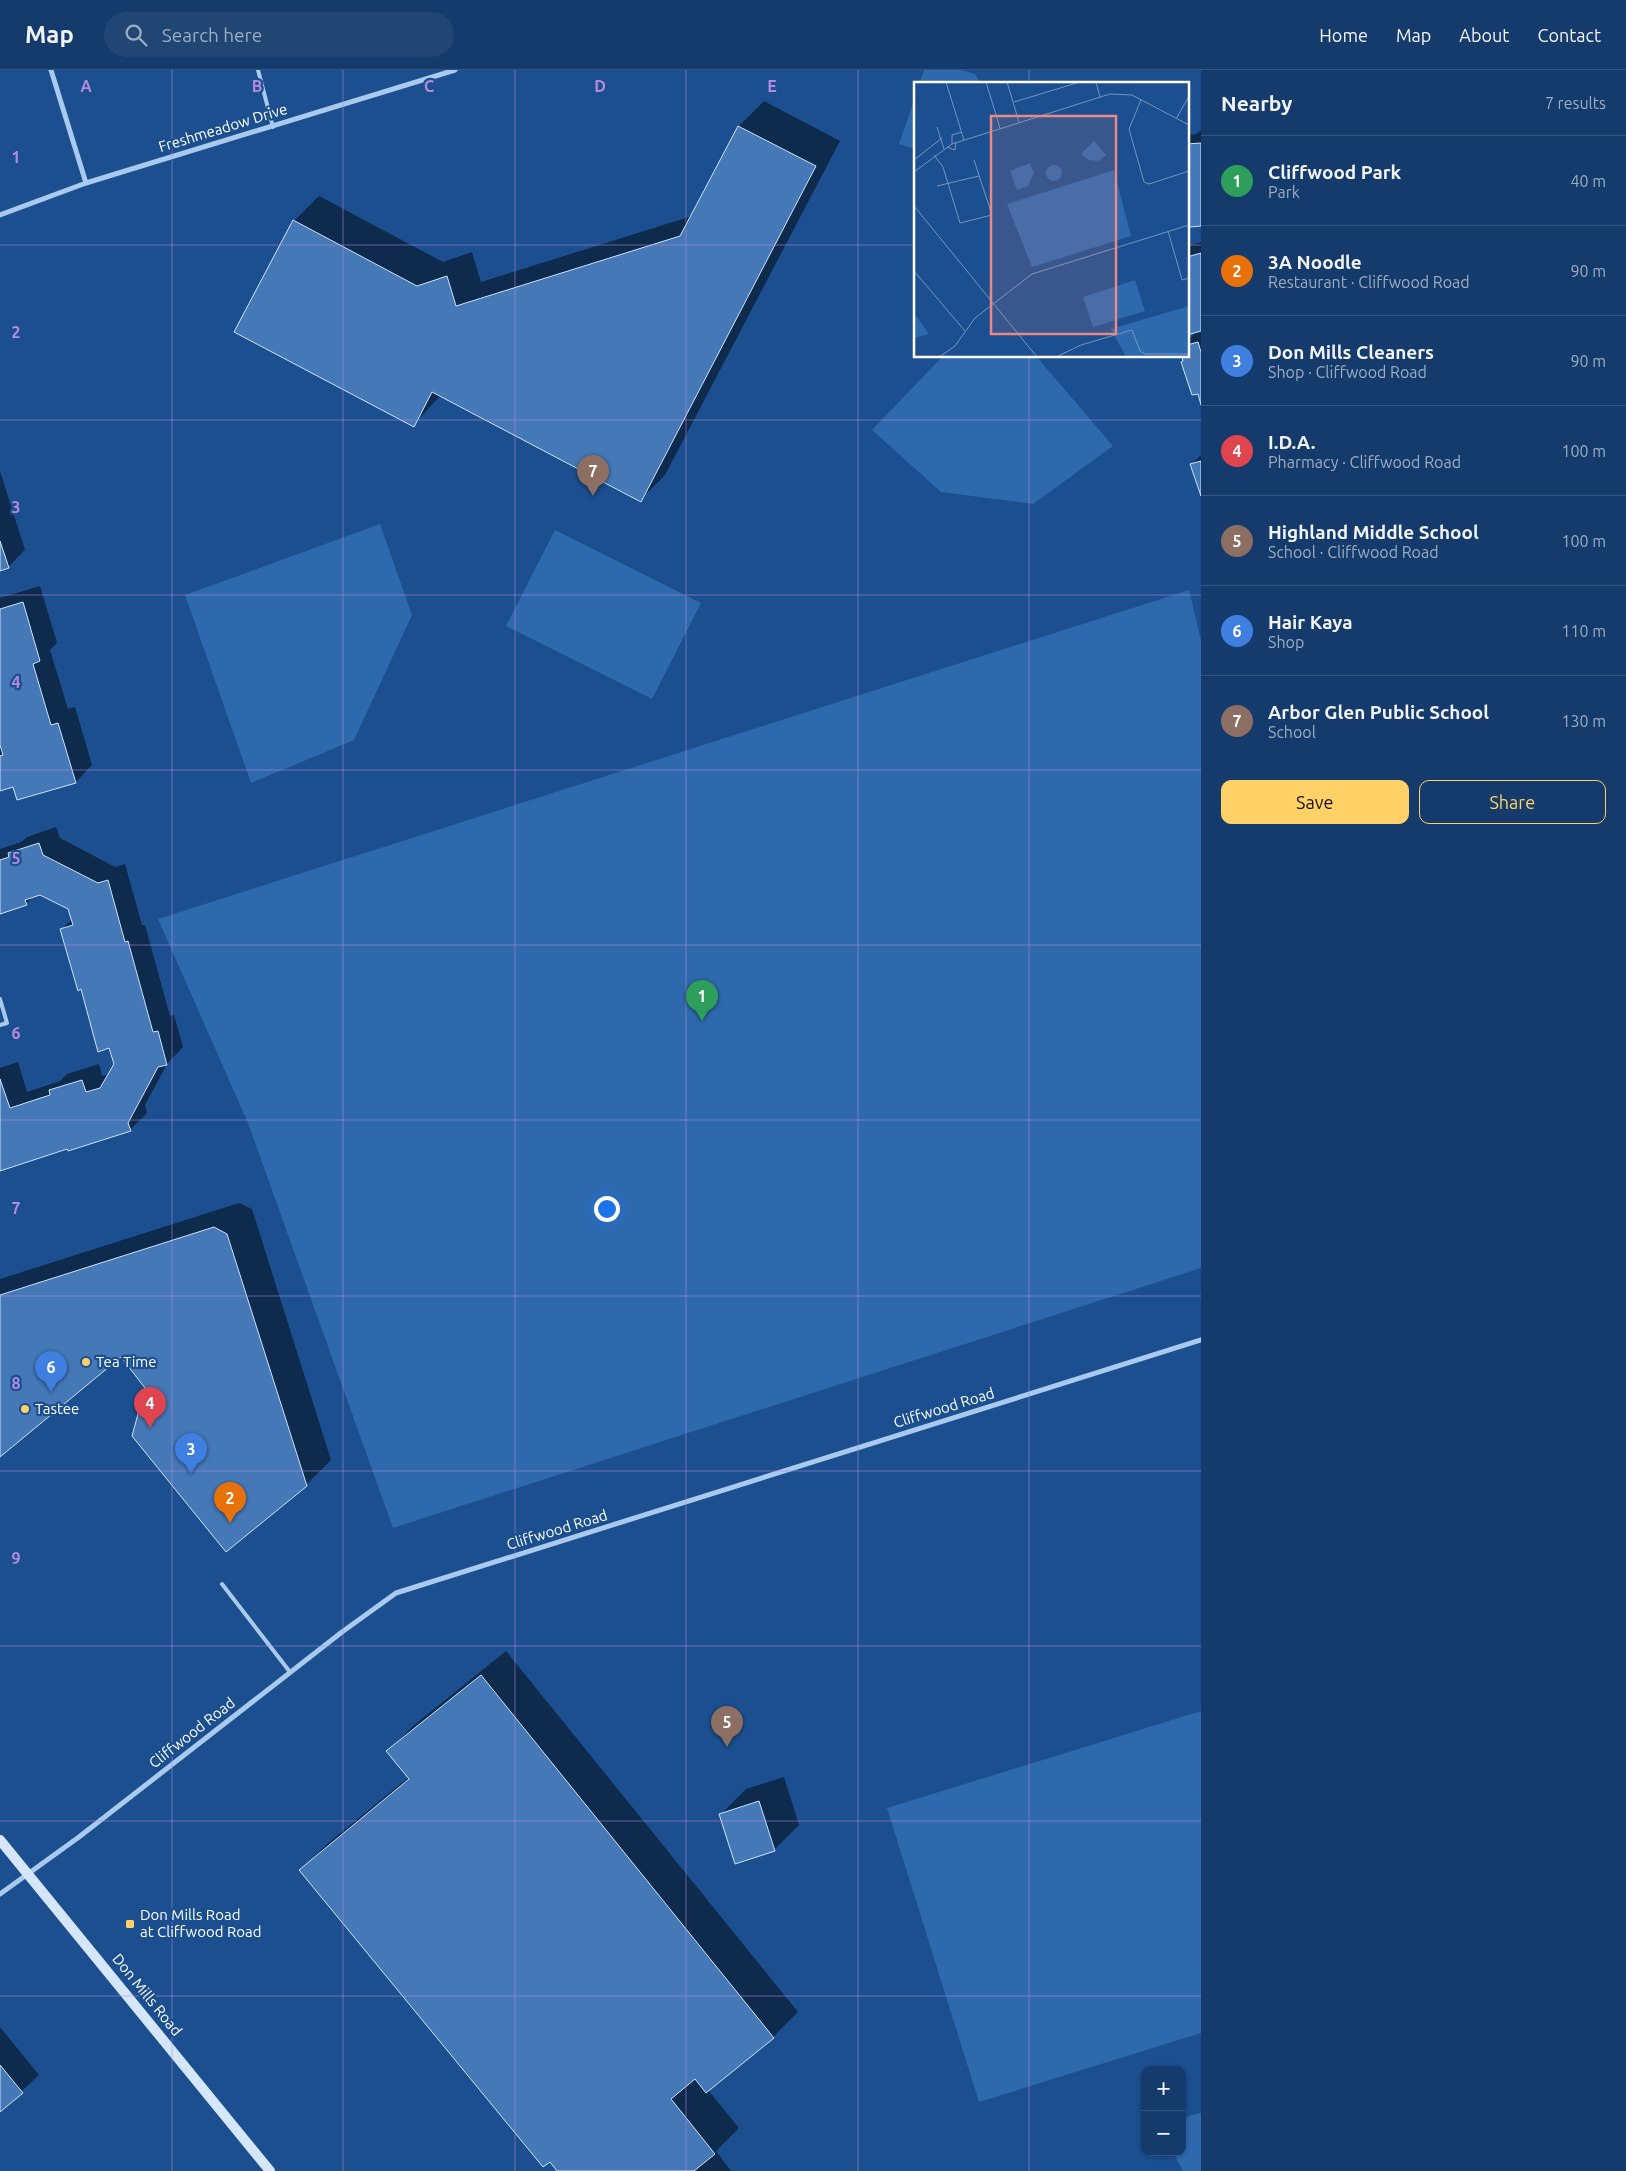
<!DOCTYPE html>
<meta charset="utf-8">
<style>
body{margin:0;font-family:Ubuntu,sans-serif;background:#214673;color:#f1f3f6}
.controls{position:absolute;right:15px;bottom:15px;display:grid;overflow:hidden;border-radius:10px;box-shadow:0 1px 4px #0004}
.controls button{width:45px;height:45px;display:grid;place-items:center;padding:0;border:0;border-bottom:1px solid #33557e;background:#143b6b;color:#f1f3f6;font:25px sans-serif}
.you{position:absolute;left:606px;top:1138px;width:18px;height:18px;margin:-12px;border:4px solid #fff;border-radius:50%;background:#1a73e8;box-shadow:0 0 0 8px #1a73e833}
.badge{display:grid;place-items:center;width:32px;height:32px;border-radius:50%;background:#ffd166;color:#fff;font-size:16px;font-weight:700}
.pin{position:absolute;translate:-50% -41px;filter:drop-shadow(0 1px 2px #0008)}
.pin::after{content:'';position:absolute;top:26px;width:18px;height:15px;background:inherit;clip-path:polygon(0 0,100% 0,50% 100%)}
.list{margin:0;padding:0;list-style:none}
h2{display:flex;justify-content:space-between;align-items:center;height:65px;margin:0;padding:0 20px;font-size:21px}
h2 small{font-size:16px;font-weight:400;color:#9dadc1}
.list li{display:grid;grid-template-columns:32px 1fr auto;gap:15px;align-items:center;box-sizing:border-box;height:90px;padding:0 20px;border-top:1px solid #33557e}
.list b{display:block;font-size:19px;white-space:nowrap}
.list p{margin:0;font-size:16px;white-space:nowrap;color:#9dadc1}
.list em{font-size:16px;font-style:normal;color:#9dadc1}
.actions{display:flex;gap:10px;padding:15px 20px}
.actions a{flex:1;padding:11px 0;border:1px solid #ffd166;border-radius:10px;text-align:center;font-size:18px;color:#ffd166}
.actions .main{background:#ffd166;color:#111}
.icon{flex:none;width:28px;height:28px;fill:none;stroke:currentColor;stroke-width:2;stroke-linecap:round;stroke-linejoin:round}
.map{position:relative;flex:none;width:1201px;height:2101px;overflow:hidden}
header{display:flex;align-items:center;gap:30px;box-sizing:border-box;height:70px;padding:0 25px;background:#143b6b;border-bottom:1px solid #33557e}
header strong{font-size:24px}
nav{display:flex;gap:28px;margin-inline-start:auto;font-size:18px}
.search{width:350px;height:45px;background:#214673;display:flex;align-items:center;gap:12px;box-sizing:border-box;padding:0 18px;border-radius:28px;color:#9dadc1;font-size:19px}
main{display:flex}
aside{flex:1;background:#143b6b}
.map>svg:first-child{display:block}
.green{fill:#2e69ad}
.shadow{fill:#0007}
.building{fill:#4478b7;stroke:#cfe3fa}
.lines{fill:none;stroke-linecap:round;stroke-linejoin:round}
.service{stroke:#a9c9ee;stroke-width:4}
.minor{stroke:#a9c9ee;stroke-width:5}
.secondary{stroke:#d6e6fa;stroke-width:10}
.grid{fill:none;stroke:#b68bdc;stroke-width:1;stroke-opacity:0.55}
.poi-dot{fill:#ffd166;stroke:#1b4f8f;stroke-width:2}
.labels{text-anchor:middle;stroke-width:4.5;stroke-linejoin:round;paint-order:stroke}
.street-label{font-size:15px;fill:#fff;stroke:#1b4f8f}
.poi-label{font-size:15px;fill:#fff;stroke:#1b4f8f;text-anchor:start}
.inset-road{fill:none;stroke:#7695bc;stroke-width:1}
.view{fill:#e88989;fill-opacity:0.15;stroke:#e88989;stroke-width:2.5}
.inset-edge{fill:none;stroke:#fff;stroke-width:2.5}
.grid-label{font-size:16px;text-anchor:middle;font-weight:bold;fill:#b68bdc;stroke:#1b4f8f;stroke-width:4.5;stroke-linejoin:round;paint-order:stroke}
</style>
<header>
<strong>Map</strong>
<div class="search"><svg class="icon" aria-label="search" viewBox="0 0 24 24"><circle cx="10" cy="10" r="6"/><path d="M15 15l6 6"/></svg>Search here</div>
<nav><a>Home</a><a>Map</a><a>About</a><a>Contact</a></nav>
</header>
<main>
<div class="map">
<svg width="1201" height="2101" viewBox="0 0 1201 2101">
<rect width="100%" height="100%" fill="#1b4f8f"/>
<g class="green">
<polygon points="924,0 961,0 975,4 981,14 919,14"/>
<polygon points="915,27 915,79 899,74"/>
<polygon points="943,286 1036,286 1113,376 1033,434 941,422 872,360"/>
<polygon points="380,454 412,545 354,670 251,713 185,525"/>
<polygon points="555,460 701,533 652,629 506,556"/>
<polygon points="1189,520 1201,570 1201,1198 393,1458 248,1053 158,849"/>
<polygon points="1201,1641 1201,1963 979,2032 887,1738"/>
<polygon points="1201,2043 1201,2101 1183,2101 1173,2082 1182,2082 1182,2048"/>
</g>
<g class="shadow">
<polygon points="764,31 840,71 665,405 640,430 441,325 413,355 294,151 319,126 443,192 472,182 481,212 692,146 739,56"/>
<polygon points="1201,60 1201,155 1187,151 1187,65 1196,64"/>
<polygon points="1201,172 1201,331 1187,286 1187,271 1198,260 1187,264 1187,176"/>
<polygon points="1201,385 1201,423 1192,394"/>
<polygon points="0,401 25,480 8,497 0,500"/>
<polygon points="40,516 57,573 50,580 68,639 75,637 92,695 76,712 14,716 0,720 0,528"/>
<polygon points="56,757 60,768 115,797 125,794 142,855 145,855 170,946 174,945 183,977 167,994 145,1035 147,1043 130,1060 68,1077 0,1100 0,998 18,992 27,1022 60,1011 67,1004 99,994 102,1006 110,1004 115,994 110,977 82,918 61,860 72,849 69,838 40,824 35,825 26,834 0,842 0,779 21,772 27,767"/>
<polygon points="239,1133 252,1139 331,1390 306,1415 147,1318 121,1285 0,1385 0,1209"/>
<polygon points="506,1581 798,1942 773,1967 708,2020 739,2058 716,2081 731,2101 559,2101 301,1800 326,1775 409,1707 388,1681 413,1656"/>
<polygon points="784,1707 799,1755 774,1780 721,1744 746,1719"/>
<polygon points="0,1957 39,2005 0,2041"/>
</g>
<g class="building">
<polygon points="738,56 816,96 641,432 432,322 414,357 234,262 293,150 417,216 447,206 456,236 680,166"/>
<polygon points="1201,73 1201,156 1190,157 1189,152 1187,152 1187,74"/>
<polygon points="1201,183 1201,261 1187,265 1187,187"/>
<polygon points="1198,272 1201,282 1201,335 1198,324 1192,325 1181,292 1183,291 1182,286 1187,286 1187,275"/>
<polygon points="1201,391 1201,426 1190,394"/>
<polygon points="0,471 9,498 0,501"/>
<polygon points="23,532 40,591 33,594 51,655 58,653 76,713 17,730 13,717 0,721 0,686 3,685 0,675 0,539"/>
<polygon points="39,773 43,785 98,813 108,810 125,872 128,871 153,962 158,961 167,995 158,997 128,1053 131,1061 68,1081 67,1079 0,1101 0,1009 10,1038 50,1025 49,1020 82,1010 86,1022 100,1018 114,994 109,978 98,982 81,919 78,921 60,859 73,855 68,839 40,825 25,830 27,835 0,844 0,790 9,787 8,783"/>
<polygon points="214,1157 227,1164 307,1416 226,1482 132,1366 145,1318 121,1287 0,1387 0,1225"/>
<polygon points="481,1605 774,1968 706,2023 695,2009 671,2029 715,2084 694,2101 557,2101 550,2092 543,2097 299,1800 409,1709 386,1681"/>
<polygon points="759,1731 775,1781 735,1794 719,1744"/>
<polygon points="0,1995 23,2023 0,2042"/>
</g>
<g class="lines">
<g class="service">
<polyline points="258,0 273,57"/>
<polyline points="0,929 7,953 0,955"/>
<polyline points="222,1514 290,1602"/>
</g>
<g class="minor">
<polyline points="51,0 86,113"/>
<polyline points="0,145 86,113 455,0"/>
<polyline points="0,1824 79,1767 342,1562 396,1523 1201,1270"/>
</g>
<polyline class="secondary" points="0,1770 270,2101"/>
</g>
<path class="grid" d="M172 0V2101M343 0V2101M515 0V2101M686 0V2101M858 0V2101M1029 0V14M0 175H915M1187 175H1201M1029 286V2101M0 350H1201M0 525H1201M0 700H1201M0 875H1201M0 1050H1201M0 1226H1201M0 1401H1201M0 1576H1201M0 1751H1201M0 1926H1201"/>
<g class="poi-dot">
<circle cx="86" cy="1292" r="5"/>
<circle cx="25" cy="1339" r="5"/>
<rect x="125" y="1849" width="10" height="10" rx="2.5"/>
</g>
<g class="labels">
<g class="street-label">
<text transform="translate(223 58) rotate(-17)" y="5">Freshmeadow Drive</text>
<text transform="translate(944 1338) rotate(-17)" y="5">Cliffwood Road</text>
<text transform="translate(557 1460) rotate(-17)" y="5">Cliffwood Road</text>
<text transform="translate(192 1663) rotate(-38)" y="5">Cliffwood Road</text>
<text transform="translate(147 1925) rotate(51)" y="5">Don Mills Road</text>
</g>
<g class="poi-label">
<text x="96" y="1297">Tea Time</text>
<text x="35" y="1344">Tastee</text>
<text x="140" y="1850">Don Mills Road<tspan x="140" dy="17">at Cliffwood Road</tspan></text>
</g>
</g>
<g transform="translate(914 12)">
<rect width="275" height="275" fill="#1b4f8f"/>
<path d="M180 59 192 73 184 79 175 78 167 72ZM116 81 120 91 114 104 103 108 96 89ZM132 91a8 8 0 1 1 16 0a8 8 0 1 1-16 0ZM200 88 217 154 118 185 93 122ZM221 198 231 229 179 245 169 215ZM275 224V275H212L197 247ZM0 231 15 252 0 256Z" fill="#2e69ad"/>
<path class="inset-road" d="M32 0 50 58M72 0 86 46M93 0 105 40M182 0 186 15M227 18 215 47 230 100 235 102 275 89M100 20 166 0M262 37 275 14M23 45 30 67M38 62V53L48 50M33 65 41 68 42 60M20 73 29 85 46 141 78 133 60 78M0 78 28 56M0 90 38 62 196 12 218 13 275 43M23 104 65 94M0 124 123 275M254 149 267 194 268 198 275 196M0 189 51 249M25 275 41 264 61 236 118 192 275 143M142 275 167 263 218 248 226 269 231 272H275"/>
<path class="view" d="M77 34H202V252H77Z"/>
<rect width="275" height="275" class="inset-edge"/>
</g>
<g class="grid-label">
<text x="86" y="22">A</text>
<text x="257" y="22">B</text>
<text x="429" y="22">C</text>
<text x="600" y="22">D</text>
<text x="772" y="22">E</text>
<text x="16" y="93">1</text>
<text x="16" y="268">2</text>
<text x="16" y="443">3</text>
<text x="16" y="618">4</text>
<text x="16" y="794">5</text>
<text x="16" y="969">6</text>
<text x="16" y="1144">7</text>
<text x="16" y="1319">8</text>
<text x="16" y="1494">9</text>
</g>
</svg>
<div class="controls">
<button>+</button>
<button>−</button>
</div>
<div class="you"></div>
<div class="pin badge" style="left:702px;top:951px;background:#2e9e5b">1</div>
<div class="pin badge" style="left:230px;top:1453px;background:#e8710a">2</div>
<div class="pin badge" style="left:191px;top:1404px;background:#3f7fe0">3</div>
<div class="pin badge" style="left:150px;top:1358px;background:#e0444e">4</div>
<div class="pin badge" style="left:727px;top:1677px;background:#8d6e63">5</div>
<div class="pin badge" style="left:51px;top:1322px;background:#3f7fe0">6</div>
<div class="pin badge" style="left:593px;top:426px;background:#8d6e63">7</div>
</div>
<aside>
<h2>Nearby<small>7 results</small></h2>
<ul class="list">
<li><span class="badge" style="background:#2e9e5b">1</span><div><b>Cliffwood Park</b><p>Park</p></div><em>40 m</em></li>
<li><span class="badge" style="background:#e8710a">2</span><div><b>3A Noodle</b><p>Restaurant · Cliffwood Road</p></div><em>90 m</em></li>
<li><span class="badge" style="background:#3f7fe0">3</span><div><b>Don Mills Cleaners</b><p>Shop · Cliffwood Road</p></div><em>90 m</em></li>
<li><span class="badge" style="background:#e0444e">4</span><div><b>I.D.A.</b><p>Pharmacy · Cliffwood Road</p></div><em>100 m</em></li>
<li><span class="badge" style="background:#8d6e63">5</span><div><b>Highland Middle School</b><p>School · Cliffwood Road</p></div><em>100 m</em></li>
<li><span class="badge" style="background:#3f7fe0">6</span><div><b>Hair Kaya</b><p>Shop</p></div><em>110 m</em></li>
<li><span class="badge" style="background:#8d6e63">7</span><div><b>Arbor Glen Public School</b><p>School</p></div><em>130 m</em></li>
</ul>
<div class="actions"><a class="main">Save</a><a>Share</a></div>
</aside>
</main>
